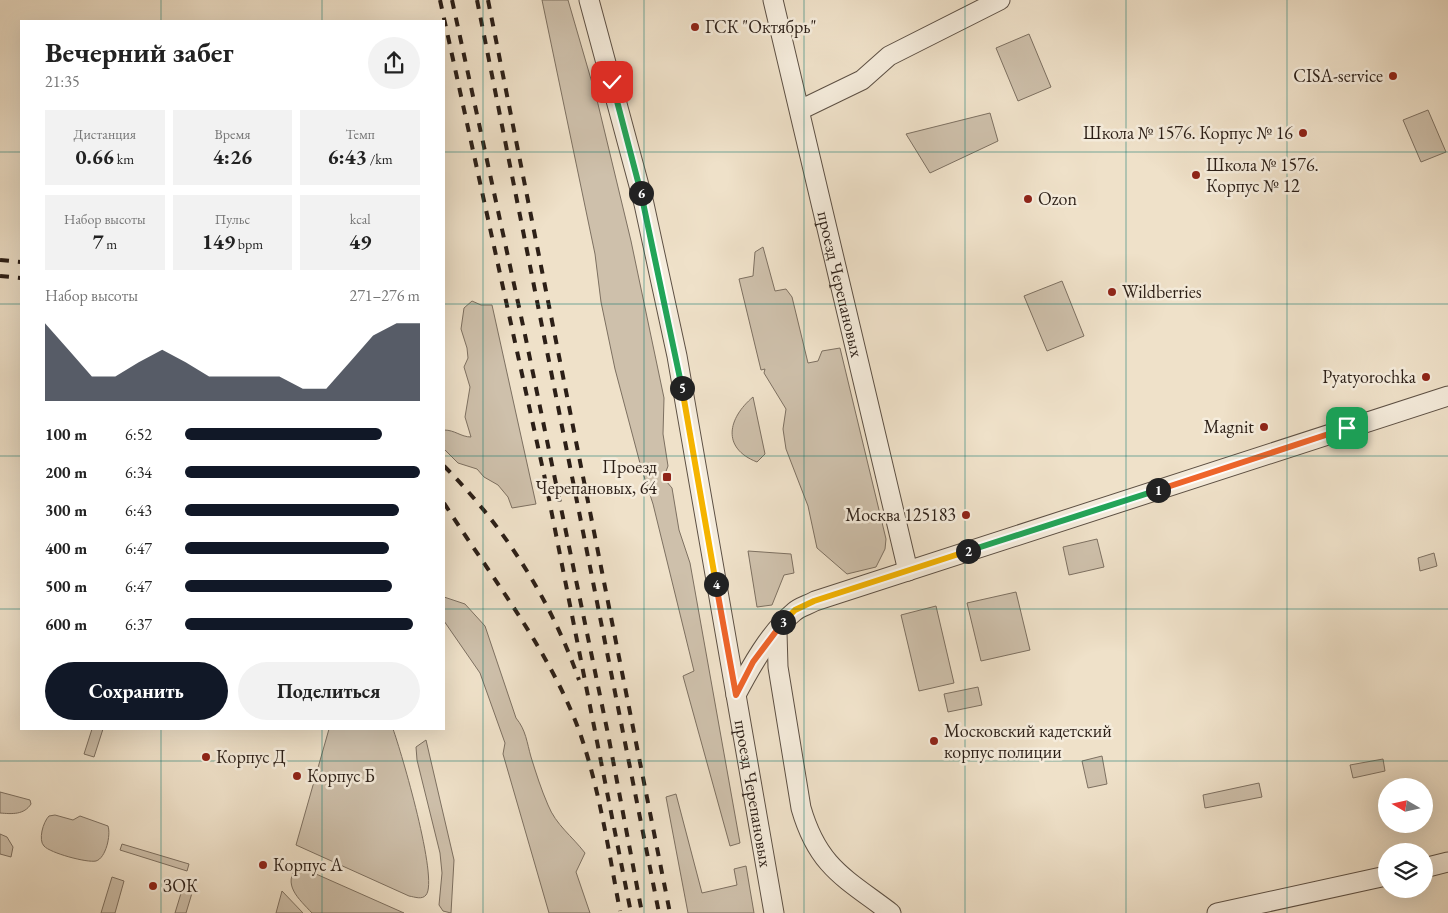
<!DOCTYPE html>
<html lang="ru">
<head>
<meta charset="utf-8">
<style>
	:root { --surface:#fff; --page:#f2f2f2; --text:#222; --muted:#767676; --accent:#111827 }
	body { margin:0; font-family:"EB Garamond",serif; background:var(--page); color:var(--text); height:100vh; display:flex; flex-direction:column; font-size:19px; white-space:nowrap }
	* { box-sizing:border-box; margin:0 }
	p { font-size:16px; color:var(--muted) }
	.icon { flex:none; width:28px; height:28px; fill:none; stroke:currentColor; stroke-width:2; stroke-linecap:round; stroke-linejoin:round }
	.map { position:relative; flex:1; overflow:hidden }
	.sheet { position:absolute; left:20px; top:20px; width:425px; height:710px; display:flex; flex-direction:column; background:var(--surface); border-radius:0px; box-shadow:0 5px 20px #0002 }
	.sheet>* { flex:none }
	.needle { width:32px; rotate:279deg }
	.buttons { position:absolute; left:1378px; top:778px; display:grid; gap:10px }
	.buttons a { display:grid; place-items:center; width:55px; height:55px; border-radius:50%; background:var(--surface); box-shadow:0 5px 20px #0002; font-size:25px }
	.pin { position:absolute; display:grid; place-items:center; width:42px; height:42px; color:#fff; margin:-21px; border-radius:10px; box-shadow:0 2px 8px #0006 }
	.km { position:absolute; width:25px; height:25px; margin:-12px; border-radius:50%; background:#222; color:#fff; font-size:14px; line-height:25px; text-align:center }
	.round { display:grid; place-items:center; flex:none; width:52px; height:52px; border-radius:26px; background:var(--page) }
	.headline { display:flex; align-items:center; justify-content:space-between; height:85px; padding:0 25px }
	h1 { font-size:28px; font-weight:700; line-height:38px }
	.stats { display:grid; grid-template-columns:repeat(3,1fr); gap:8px; height:85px; padding:5px 25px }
	.stats div { display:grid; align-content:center; border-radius:0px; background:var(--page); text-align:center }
	.stats b { font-size:21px; font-weight:700 }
	.stats small { font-size:14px; font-weight:400 }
	.stats p { font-size:14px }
	.chart { height:140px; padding:10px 25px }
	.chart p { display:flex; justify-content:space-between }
	.chart svg { width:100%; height:90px; margin-top:5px; fill:var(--accent); opacity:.7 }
	.action { display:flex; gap:10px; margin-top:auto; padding:10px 25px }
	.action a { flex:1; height:58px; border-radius:30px; background:var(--accent); color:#fff; font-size:20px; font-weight:700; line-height:58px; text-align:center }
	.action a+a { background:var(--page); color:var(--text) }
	ul { padding:0 25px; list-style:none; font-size:16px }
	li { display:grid; grid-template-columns:80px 60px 1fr; align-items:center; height:38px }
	li i { height:12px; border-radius:6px; background:var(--accent) }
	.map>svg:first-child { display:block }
</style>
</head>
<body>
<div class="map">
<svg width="1448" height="913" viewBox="0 0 1448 913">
	<rect width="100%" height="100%" fill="#efe1c9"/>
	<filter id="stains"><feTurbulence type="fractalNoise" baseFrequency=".004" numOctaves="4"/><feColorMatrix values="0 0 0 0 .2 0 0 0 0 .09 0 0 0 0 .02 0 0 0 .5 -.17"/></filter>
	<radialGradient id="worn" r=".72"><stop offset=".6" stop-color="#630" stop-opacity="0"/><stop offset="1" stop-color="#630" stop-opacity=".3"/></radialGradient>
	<g fill="#cec0ab" stroke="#7d7061">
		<polygon points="542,0 568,0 597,100 631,241 664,398 663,434 668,466 665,474 666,481 672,488 679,530 690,563 740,843 730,846 683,676 694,671 653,504 641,467 615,369 601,302 595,254"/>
		<polygon points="1029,34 1051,87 1018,101 996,48"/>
		<polygon points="1428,110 1446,152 1421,162 1403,120"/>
		<polygon points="990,113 998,141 930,173 906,134"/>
		<polygon points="763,247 775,291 786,289 792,297 808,363 818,361 822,351 840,348 886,539 885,549 876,567 847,574 817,548 808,506 786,449 783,429 786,409 764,373 765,369 761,370 739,279 753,276 755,252"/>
		<polygon points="1062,281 1084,336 1047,351 1024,296"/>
		<path d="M472 301 481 305H492L536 504 512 508 508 497 498 485 484 477 477 469 458 463 444 449V430C455 430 461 437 471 437L465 417 470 387 464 367 468 358 467 348 461 329 464 308Z"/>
		<path d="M753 397 765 454 757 462C721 448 728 418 753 397Z"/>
		<polygon points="1097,539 1104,567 1069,575 1063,547"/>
		<polygon points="748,551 791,554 794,573 784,575 772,605 757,607"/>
		<polygon points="1434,553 1437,566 1420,571 1418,558"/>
		<polygon points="1016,592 1030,650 981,661 967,603"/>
		<path d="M444 597 465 604 485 626 516 718C526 730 527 743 531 757 536 773 541 789 548 805 556 825 572 836 585 853L576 872 590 913H549L503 754 505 743 480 673 444 621Z"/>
		<polygon points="936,606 954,683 919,691 901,615"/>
		<polygon points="978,687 982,705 948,712 944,694"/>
		<polygon points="92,729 103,729 94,757 84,754"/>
		<path d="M329 729H393C401 751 439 880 426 895 422 900 415 897 409 896L296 845Z"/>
		<polygon points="426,740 454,860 451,913 443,911 439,905 442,873 440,853 417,760 416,747"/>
		<polygon points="1102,756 1107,784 1088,788 1082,761"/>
		<polygon points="1383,759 1385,771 1353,778 1350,765"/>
		<polygon points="1259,783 1262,797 1205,808 1203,795"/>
		<path d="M0 792 30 800 31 804C24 815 12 814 0 813Z"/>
		<polygon points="676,794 702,893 737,885 734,869 746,866 754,913 688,913 666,797"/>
		<path d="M55 815 73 820 80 816 108 826C111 835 106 858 96 861 87 863 50 853 44 846 38 840 43 822 49 816Z"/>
		<polygon points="0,834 7,837 13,847 11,857 0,854"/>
		<polygon points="122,844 189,864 187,871 120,850"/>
		<path d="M298 866 404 913H312C299 899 281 884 298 866Z"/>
		<polygon points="112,877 124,881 115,913 101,913"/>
		<polygon points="182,890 192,893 186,913 175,913"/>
		<polygon points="282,891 303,913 276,913"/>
	</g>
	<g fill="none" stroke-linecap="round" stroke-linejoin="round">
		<g stroke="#5d5044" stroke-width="21">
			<g id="minor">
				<path id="s1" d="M589 0 644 204 677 356 774 913"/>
				<path id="s2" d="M773 0 908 571"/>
				<polyline points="800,110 862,80 889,56 1000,0"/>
				<path d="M777 632 778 667 801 808C818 867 845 878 891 913"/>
				<path d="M736 695C750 668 770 632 794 612 799 607 808 605 815 601L1448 396"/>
				<polyline points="1424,868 1448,862"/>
				<polyline points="1217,913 1386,876"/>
			</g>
		</g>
		<use href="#minor" stroke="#f5ecdc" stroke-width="19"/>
		<g stroke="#2c1f17" stroke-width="4" stroke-dasharray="9 9" stroke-linecap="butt">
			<polyline points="440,0 545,479 631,913"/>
			<polyline points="452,0 524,330 608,734 642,913"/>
			<polyline points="477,0 659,913"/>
			<polyline points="488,0 670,913"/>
			<polyline points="0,260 21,262"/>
			<polyline points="0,276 21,278"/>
			<path d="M444 466C504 526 551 600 579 680"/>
			<path d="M444 503C491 577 552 653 581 736 600 792 609 853 620 911"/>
		</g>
	</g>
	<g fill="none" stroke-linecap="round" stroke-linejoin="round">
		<g stroke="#fff" stroke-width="10">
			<polyline id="split-1" points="1158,490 1347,428"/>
		</g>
		<g stroke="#fff" stroke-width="10">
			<polyline id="split-2" points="968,551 1158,490"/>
		</g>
		<g stroke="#fff" stroke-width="10">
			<polyline id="split-3" points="783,622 795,610 814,601 968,551"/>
		</g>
		<g stroke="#fff" stroke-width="10">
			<polyline id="split-4" points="716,584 736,695 753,662 783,622"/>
		</g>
		<g stroke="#fff" stroke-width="10">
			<polyline id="split-5" points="682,388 716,584"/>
		</g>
		<g stroke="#fff" stroke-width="10">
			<polyline id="split-6" points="641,193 682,388"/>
		</g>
		<g stroke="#fff" stroke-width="10">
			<polyline id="split-7" points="612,82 641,193"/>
		</g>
		<use href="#split-1" stroke="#f0652b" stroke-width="6"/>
		<use href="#split-2" stroke="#22a559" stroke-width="6"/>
		<use href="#split-3" stroke="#f5b400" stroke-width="6"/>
		<use href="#split-4" stroke="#f0652b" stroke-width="6"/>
		<use href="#split-5" stroke="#f5b400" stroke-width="6"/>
		<use href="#split-6" stroke="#22a559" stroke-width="6"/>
		<use href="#split-7" stroke="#22a559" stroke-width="6"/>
	</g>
	<path fill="none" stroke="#0f766e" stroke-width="1" stroke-opacity="0.55" d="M161 0V21M322 0V21M483 0V913M644 0V913M804 0V913M965 0V913M1126 0V913M1287 0V913M0 152H21M444 152H1448M0 304H21M444 304H1448M0 456H21M444 456H1448M0 609H21M444 609H1448M161 729V913M322 729V913M0 761H1448"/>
	<g fill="#8f2418" stroke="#f5ecdc" stroke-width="2">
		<circle cx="695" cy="27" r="5"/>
		<circle cx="1393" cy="76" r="5"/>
		<circle cx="1303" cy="133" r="5"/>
		<circle cx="1196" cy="175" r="5"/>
		<circle cx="1028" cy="199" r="5"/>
		<circle cx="1112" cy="292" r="5"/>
		<circle cx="1426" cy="377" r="5"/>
		<circle cx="1264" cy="427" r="5"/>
		<rect x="662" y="472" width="10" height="10" rx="2.5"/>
		<circle cx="966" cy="515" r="5"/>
		<circle cx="934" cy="741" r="5"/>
		<circle cx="206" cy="757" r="5"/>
		<circle cx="297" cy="776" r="5"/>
		<circle cx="263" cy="865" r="5"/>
		<circle cx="153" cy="886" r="5"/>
	</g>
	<g text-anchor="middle" stroke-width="5" stroke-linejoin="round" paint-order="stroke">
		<g font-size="18" fill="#2c1f17" stroke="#f5ecdc" text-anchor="start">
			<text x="705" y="33">ГСК "Октябрь"</text>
			<text x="1383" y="82" text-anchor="end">CISA-service</text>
			<text x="1293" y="139" text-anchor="end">Школа № 1576. Корпус № 16</text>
			<text x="1206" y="171">Школа № 1576.<tspan x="1206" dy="21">Корпус № 12</tspan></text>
			<text x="1038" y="205">Ozon</text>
			<text x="1122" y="298">Wildberries</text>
			<text x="1416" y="383" text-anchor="end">Pyatyorochka</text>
			<text x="1254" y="433" text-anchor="end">Magnit</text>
			<text x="657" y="473" text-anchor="end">Проезд<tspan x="657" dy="21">Черепановых, 64</tspan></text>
			<text x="956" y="521" text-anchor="end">Москва 125183</text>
			<text x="944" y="737">Московский кадетский<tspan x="944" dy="21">корпус полиции</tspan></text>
			<text x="216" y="763">Корпус Д</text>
			<text x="307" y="782">Корпус Б</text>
			<text x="273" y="871">Корпус А</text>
			<text x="163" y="892">ЗОК</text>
		</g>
		<g font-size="18" fill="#2c1f17" stroke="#f5ecdc">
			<text dy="6" stroke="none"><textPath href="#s2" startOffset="292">проезд Черепановых</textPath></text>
			<text dy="6" stroke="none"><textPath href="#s1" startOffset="811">проезд Черепановых</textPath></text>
		</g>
	</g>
	<rect width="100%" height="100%" filter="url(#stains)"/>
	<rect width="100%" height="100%" fill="url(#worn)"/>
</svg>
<div class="buttons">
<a><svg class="needle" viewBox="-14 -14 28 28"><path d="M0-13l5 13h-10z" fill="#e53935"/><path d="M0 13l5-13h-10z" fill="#767676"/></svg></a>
<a><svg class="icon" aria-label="layers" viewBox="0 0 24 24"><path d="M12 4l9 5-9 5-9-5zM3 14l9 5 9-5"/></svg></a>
</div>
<div class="pin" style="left:1347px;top:428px;background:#1e9e55"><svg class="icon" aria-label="arrive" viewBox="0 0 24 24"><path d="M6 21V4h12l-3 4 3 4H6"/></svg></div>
<div class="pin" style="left:612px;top:82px;background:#d93025"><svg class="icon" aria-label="check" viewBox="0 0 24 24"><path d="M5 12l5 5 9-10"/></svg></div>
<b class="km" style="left:1158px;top:490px">1</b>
<b class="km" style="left:968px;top:551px">2</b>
<b class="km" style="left:783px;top:622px">3</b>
<b class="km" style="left:716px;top:584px">4</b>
<b class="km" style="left:682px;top:388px">5</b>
<b class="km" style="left:641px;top:193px">6</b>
<section class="sheet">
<div class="headline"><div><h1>Вечерний забег</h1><p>21:35</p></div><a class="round"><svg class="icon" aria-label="share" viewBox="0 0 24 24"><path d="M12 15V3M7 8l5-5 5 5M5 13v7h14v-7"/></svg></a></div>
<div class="stats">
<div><p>Дистанция</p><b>0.66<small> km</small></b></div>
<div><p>Время</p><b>4:26</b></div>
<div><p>Темп</p><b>6:43<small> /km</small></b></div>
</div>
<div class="stats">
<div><p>Набор высоты</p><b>7<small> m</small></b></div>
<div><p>Пульс</p><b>149<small> bpm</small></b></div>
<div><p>kcal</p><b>49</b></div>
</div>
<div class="chart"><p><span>Набор высоты</span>271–276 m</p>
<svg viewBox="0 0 160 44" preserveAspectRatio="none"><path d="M0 44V6L10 19L20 32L30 32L40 25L50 19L60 25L70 32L80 32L90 32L100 32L110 38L120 38L130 25L140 12L150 6L160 6V44z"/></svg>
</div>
<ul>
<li><b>100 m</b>6:52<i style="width:84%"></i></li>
<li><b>200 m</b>6:34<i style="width:100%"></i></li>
<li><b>300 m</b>6:43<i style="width:91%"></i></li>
<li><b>400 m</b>6:47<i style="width:87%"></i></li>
<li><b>500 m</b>6:47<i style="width:88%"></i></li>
<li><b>600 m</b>6:37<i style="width:97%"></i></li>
</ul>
<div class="action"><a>Сохранить</a><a>Поделиться</a></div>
</section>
</div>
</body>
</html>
